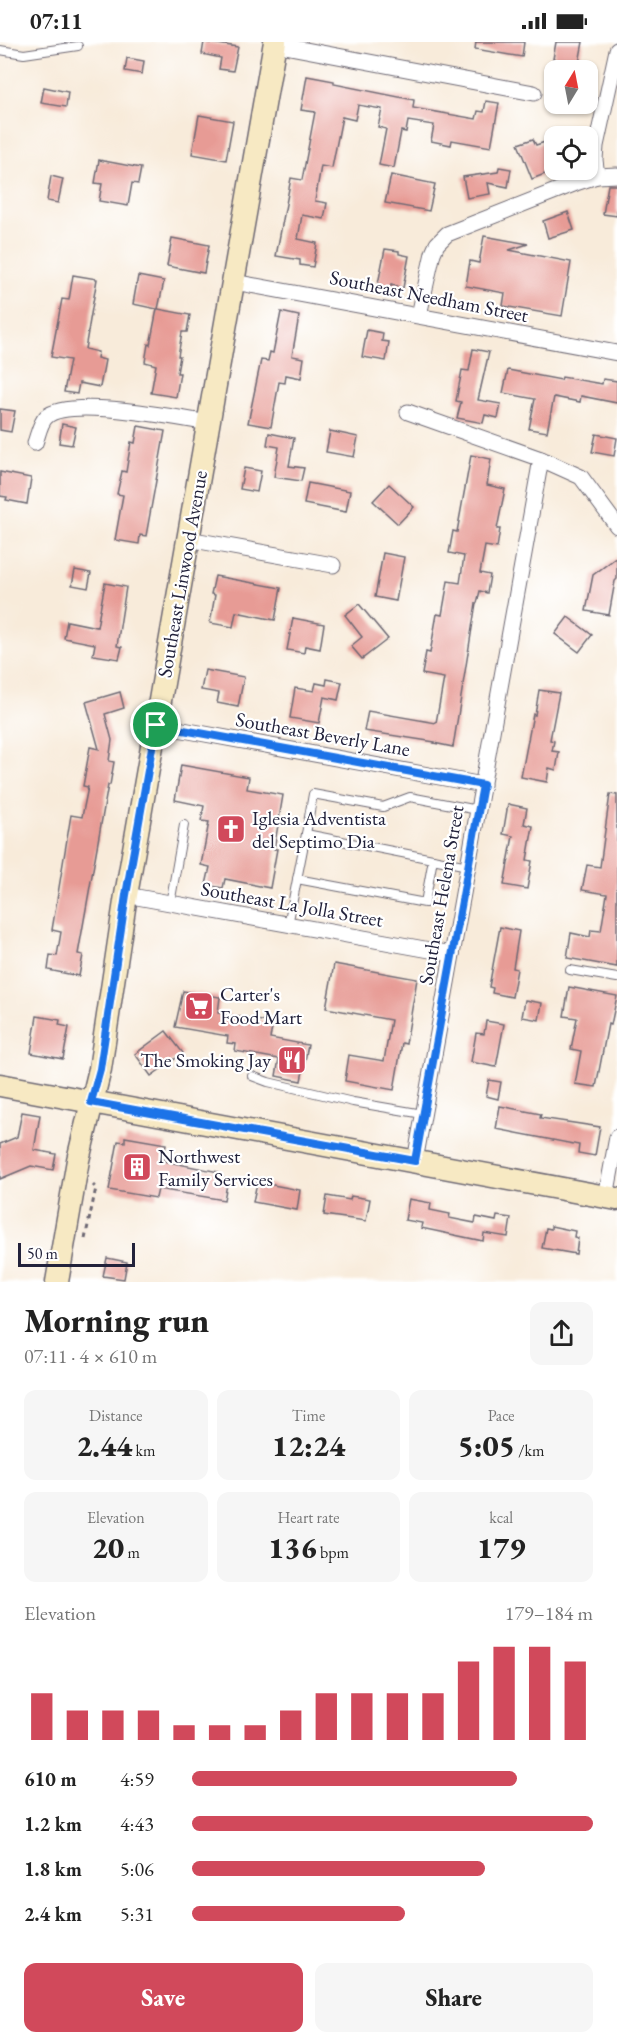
<!DOCTYPE html>
<html lang="en">
<head>
<meta charset="utf-8">
<style>
	:root { --surface:#fff; --page:#f6f6f6; --text:#222; --muted:#767676; --accent:#d1495b }
	body { margin:0; font-family:"EB Garamond",serif; background:var(--page); color:var(--text); height:100vh; display:flex; flex-direction:column; font-size:22px; white-space:nowrap }
	* { box-sizing:border-box; margin:0 }
	p { font-size:20px; color:var(--muted) }
	.icon { flex:none; width:33px; height:33px; fill:none; stroke:currentColor; stroke-width:2; stroke-linecap:round; stroke-linejoin:round }
	.map { position:relative; height:1240px; overflow:hidden }
	.side { display:flex; flex-direction:column; background:var(--surface); flex:1 }
	.side>* { flex:none }
	.needle { width:39px; rotate:10deg }
	.buttons { position:absolute; left:544px; top:18px; display:grid; gap:12px }
	.buttons a { display:grid; place-items:center; width:54px; height:54px; border-radius:12px; background:var(--surface); box-shadow:0 2px 4px #0004; font-size:30px }
	.scale { position:absolute; left:18px; bottom:15px; width:117px; box-sizing:border-box; padding-left:6px; border:3px solid #22223b; border-top:0; font-size:16px; line-height:21px; white-space:nowrap; color:#22223b; -webkit-text-stroke:4px #fff; paint-order:stroke }
	.pin { position:absolute; display:grid; place-items:center; width:51px; height:51px; color:#fff; margin:-26px; border:3px solid #fff; border-radius:50%; box-shadow:0 2px 6px #0007 }
	.round { display:grid; place-items:center; flex:none; width:63px; height:63px; border-radius:12px; background:var(--page) }
	.head { display:flex; align-items:center; justify-content:space-between; height:102px; padding:0 24px }
	h1 { font-size:33px; font-weight:800; line-height:45px }
	.metrics { display:grid; grid-template-columns:repeat(3,1fr); gap:9px; height:102px; padding:6px 24px }
	.metrics div { display:grid; align-content:center; border-radius:12px; background:var(--page); text-align:center }
	.metrics b { font-size:30px; font-weight:800 }
	.metrics small { font-size:16px; font-weight:400 }
	.metrics p { font-size:16px }
	.chart { height:168px; padding:12px 24px }
	.chart p { display:flex; justify-content:space-between }
	.chart svg { width:100%; height:108px; margin-top:6px; stroke:var(--accent); stroke-width:6 }
	.cta { display:flex; gap:12px; margin-top:auto; padding:12px 24px }
	.cta a { flex:1; height:69px; border-radius:12px; background:var(--accent); color:#fff; font-size:24px; font-weight:800; line-height:69px; text-align:center }
	.cta a+a { background:var(--page); color:var(--text) }
	ul { padding:0 24px; list-style:none; font-size:20px }
	li { display:grid; grid-template-columns:96px 72px 1fr; align-items:center; height:45px }
	li i { height:15px; border-radius:8px; background:var(--accent) }
	.status { display:flex; justify-content:space-between; align-items:center; height:42px; padding:0 30px; background:var(--surface); direction:ltr }
	.status svg { height:16px; fill:currentColor }
	.map>svg:first-child { display:block }
</style>
</head>
<body>
<div class="status"><b>07:11</b><svg viewBox="0 0 49 12"><path d="M0 12V9h3v3zM5 12V6h3v6zM10 12V3h3v9zM15 12V0h3v12zM26 1h20v11H26zM47 4h2v5h-2z"/></svg></div>
<div class="map">
<svg width="617" height="1240" viewBox="0 0 617 1240">
	<rect width="100%" height="100%" fill="#fff"/>
	<filter id="ink" filterUnits="userSpaceOnUse"><feTurbulence type="fractalNoise" baseFrequency=".0167" numOctaves="2"/><feDisplacementMap in="SourceGraphic" scale="12" xChannelSelector="R" yChannelSelector="G"/><feConvolveMatrix kernelMatrix="1 2 1 2 8 2 1 2 1" color-interpolation-filters="sRGB"/></filter>
	<filter id="wash" filterUnits="userSpaceOnUse"><feTurbulence type="fractalNoise" baseFrequency=".008" numOctaves="4" result="noise"/><feDisplacementMap in="SourceGraphic" scale="24" xChannelSelector="R" yChannelSelector="G"/><feGaussianBlur stdDeviation="1.35" result="paint"/><feColorMatrix in="noise" values="0 0 0 0 0 0 0 0 0 0 0 0 0 0 0 0 0 1.4 0 .05"/><feComposite in="paint" operator="in"/></filter>
	<g filter="url(#wash)">
		<rect width="100%" height="100%" fill="#f8ebda"/>
		<g id="blocks">
			<g fill="#e79b95">
				<polygon points="204,0 238,5 233,29 219,27 221,16 202,12"/>
				<polygon points="476,0 524,0 522,15 475,7"/>
				<polygon points="556,0 583,0 579,21 553,17"/>
				<polygon points="127,16 144,19 142,32 125,29"/>
				<polygon points="307,34 334,39 334,42 414,58 413,66 476,77 478,69 484,70 486,59 499,61 491,105 452,98 451,103 431,99 434,83 408,79 406,90 401,89 394,126 379,123 386,87 378,85 382,67 358,63 355,78 342,75 332,126 321,124 315,159 327,161 324,177 302,173 298,197 317,201 313,225 300,223 300,218 276,214 291,136 302,138 315,70 301,68"/>
				<polygon points="44,45 68,50 66,65 41,61"/>
				<polygon points="199,73 233,79 226,118 192,112"/>
				<polygon points="533,97 536,103 545,100 555,128 532,137 518,102"/>
				<polygon points="99,118 141,126 138,142 132,141 128,164 99,159 102,142 95,141"/>
				<polygon points="499,125 511,127 508,145 488,141 490,152 467,156 463,135 498,130"/>
				<polygon points="391,133 435,142 429,169 385,161"/>
				<polygon points="51,134 63,137 58,161 47,159"/>
				<polygon points="608,143 617,143 617,174 603,172"/>
				<polygon points="568,170 574,188 548,196 543,179"/>
				<polygon points="484,194 528,202 509,208 571,220 562,274 503,264 505,251 466,244 470,219 479,221"/>
				<polygon points="172,196 209,203 204,231 167,224"/>
				<polygon points="385,207 399,209 399,212 409,214 403,246 391,243 390,249 377,247"/>
				<polygon points="73,233 97,237 85,307 98,310 97,316 105,318 100,345 79,341 77,352 64,350 70,318 51,315 62,257 69,258"/>
				<polygon points="138,234 164,239 158,267 190,273 187,290 182,290 178,314 180,314 177,331 180,331 176,355 151,351 156,323 145,320 148,302 150,303 157,267 133,262"/>
				<polygon points="281,270 299,274 292,314 304,316 301,336 286,333 285,341 279,340 271,385 248,381 261,318 268,319 270,310 273,311"/>
				<polygon points="367,288 383,291 382,299 389,300 386,319 362,315"/>
				<polygon points="473,307 489,310 478,358 501,362 498,376 485,373 483,381 457,376 461,360 456,359 462,328 469,329"/>
				<polygon points="508,328 561,338 562,335 602,342 603,337 617,339 617,361 581,354 580,360 554,355 547,390 529,387 535,357 503,351"/>
				<polygon points="0,367 15,369 11,390 0,388"/>
				<polygon points="62,382 76,385 72,403 59,401"/>
				<polygon points="138,384 165,389 146,494 140,493 139,502 115,498 123,453 117,452 122,429 126,430 131,400 135,401"/>
				<polygon points="330,389 358,395 354,415 326,410"/>
				<polygon points="269,391 294,396 289,424 304,426 301,439 274,435 279,405 267,403"/>
				<polygon points="596,392 617,396 614,414 592,410"/>
				<polygon points="471,413 491,417 487,443 505,447 497,487 500,487 497,506 485,504 480,531 490,533 487,551 480,549 477,561 476,561 453,705 434,701 435,700 364,689 368,669 436,681 444,636 422,632 426,610 430,611 437,572 442,573 448,539 460,541 464,514 449,511 453,489 457,490"/>
				<polygon points="244,426 261,429 257,450 240,447"/>
				<polygon points="0,430 31,436 27,462 6,458 7,455 0,454"/>
				<polygon points="308,441 350,449 346,470 304,462"/>
				<polygon points="389,442 414,465 398,482 373,459"/>
				<polygon points="383,511 404,515 396,559 375,555"/>
				<polygon points="617,515 617,537 615,539 609,573 586,569 593,533"/>
				<polygon points="75,528 91,531 88,546 72,543"/>
				<polygon points="215,534 281,546 275,578 236,570 233,585 210,581 215,553 211,552"/>
				<polygon points="105,541 126,545 117,604 122,605 119,617 93,613 95,602 64,596 67,579 97,585"/>
				<polygon points="359,562 388,597 362,617 351,604 362,595 345,573"/>
				<polygon points="568,575 592,593 579,610 555,592"/>
				<polygon points="293,576 324,582 320,607 305,604 304,611 287,608"/>
				<polygon points="205,628 244,635 238,665 217,661 219,651 201,648"/>
				<polygon points="327,637 342,640 338,658 324,655 319,681 290,676 295,646 314,649 316,641 326,643"/>
				<polygon points="539,648 559,651 550,698 554,699 552,709 559,710 556,728 549,726 547,740 521,735 533,672 535,673"/>
				<polygon points="120,650 124,666 105,672 112,698 109,719 114,720 110,743 108,743 78,912 83,913 79,934 48,928 50,913 57,914 61,890 52,888 71,773 82,775 88,745 83,744 90,705 99,707 86,660"/>
				<polygon points="181,723 249,735 247,747 283,753 274,807 277,807 270,846 225,837 223,846 206,843 210,825 201,823 209,780 201,779 204,764 175,758"/>
				<polygon points="610,752 617,753 617,925 567,916 571,891 590,895 591,888 601,889 607,852 582,848 587,823 600,825"/>
				<polygon points="508,762 527,766 524,782 533,784 527,818 532,819 527,847 504,843 513,794 503,792"/>
				<polygon points="500,885 519,889 513,926 517,927 512,955 492,951 493,946 489,945"/>
				<polygon points="334,922 417,937 406,1002 402,1001 394,1048 345,1039 349,1013 384,1019 391,978 326,966"/>
				<polygon points="569,945 617,954 611,983 608,982 596,1045 575,1042 581,1009 571,1007 577,976 564,974"/>
				<polygon points="183,949 220,955 218,971 273,981 270,996 308,1003 301,1039 276,1034 279,1017 235,1009 236,1002 227,1001 228,994 175,985"/>
				<polygon points="525,958 542,961 539,978 522,975"/>
				<polygon points="37,974 60,978 59,983 69,985 63,1017 31,1011"/>
				<polygon points="486,979 504,982 496,1025 471,1020 476,991 484,992"/>
				<polygon points="166,989 183,1011 151,1034 135,1012"/>
				<polygon points="489,1038 501,1040 498,1057 486,1054"/>
				<polygon points="500,1064 541,1072 540,1076 600,1085 595,1114 578,1111 579,1103 496,1087"/>
				<polygon points="22,1070 40,1073 34,1108 56,1112 53,1128 31,1124 0,1137 0,1102 17,1095"/>
				<polygon points="125,1095 166,1102 163,1119 219,1130 218,1136 228,1137 224,1158 158,1147 156,1156 109,1148 118,1099 125,1100"/>
				<polygon points="257,1140 300,1148 297,1168 253,1160"/>
				<polygon points="327,1154 350,1158 351,1154 370,1157 366,1179 324,1173"/>
				<polygon points="409,1157 431,1161 430,1168 450,1172 449,1176 475,1181 476,1175 496,1179 497,1174 511,1176 508,1195 484,1191 483,1199 421,1186 422,1181 405,1178"/>
				<polygon points="551,1184 575,1189 574,1195 578,1196 576,1212 542,1206 546,1186 551,1187"/>
				<polygon points="107,1216 127,1220 124,1237 103,1234"/>
			</g>
		</g>
	</g>
	<g filter="url(#ink)">
		<use href="#blocks" fill-opacity="0" stroke="#6d6873" stroke-width="1.5"/>
		<g fill="none" stroke-linecap="round" stroke-linejoin="round">
			<g stroke="#6d6873" stroke-width="10">
				<g id="service">
					<polyline points="0,8 24,12 78,4"/>
					<polyline points="306,792 313,752 383,765 410,755 478,768"/>
					<polyline points="297,837 425,861 433,817"/>
					<polyline points="170,862 184,783"/>
					<polyline points="288,883 306,792 468,824"/>
					<polyline points="570,928 617,936"/>
					<polyline points="252,1034 268,1040 353,1060 423,1072"/>
				</g>
			</g>
			<g stroke="#6d6873" stroke-width="17">
				<g id="minor">
					<polyline points="274,2 534,51"/>
					<polyline points="597,134 595,118 596,104 617,8"/>
					<polyline points="234,240 617,311"/>
					<polyline points="419,273 433,211 437,202 447,192 576,141 597,134 617,133"/>
					<polyline points="408,370 541,417 581,435 617,484"/>
					<path d="M35 401C38 393 40 381 46 375 68 354 178 376 209 381"/>
					<polyline points="188,497 333,523"/>
					<polyline points="156,683 483,743"/>
					<polyline points="126,853 452,912"/>
					<polyline points="415,1119 541,417"/>
					<polyline points="606,1155 617,1095"/>
				</g>
			</g>
			<g stroke="#6d6873" stroke-width="25">
				<g id="secondary">
					<polyline points="0,1043 617,1157"/>
					<polyline points="57,1240 78,1118 100,1027 126,853 275,0"/>
				</g>
			</g>
			<polyline stroke="#6d6873" stroke-width="3" stroke-dasharray="4.5 4.5" stroke-linecap="butt" points="85,1197 96,1146 93,1143"/>
			<use href="#service" stroke="#fff" stroke-width="8"/>
			<use href="#minor" stroke="#fff" stroke-width="15"/>
			<use href="#secondary" stroke="#f7e9c3" stroke-width="22"/>
		</g>
	</g>
	<g fill="none" stroke-linecap="round" stroke-linejoin="round" filter="url(#ink)">
		<g stroke="#fff" stroke-width="12">
			<polygon id="route" points="156,683 483,743 415,1119 91,1060 100,1027 126,853"/>
		</g>
		<use href="#route" stroke="#1a73e8" stroke-width="8"/>
	</g>
	<defs>
		<g id="church-square" transform="scale(1.5)"><rect x="-9" y="-9" width="18" height="18" rx="4" fill="#d1495b" stroke="#fff"/><path d="M-1.2-6h2.4v3.5h3.3v2.4h-3.3V6h-2.4V-.1h-3.3v-2.4h3.3Z" fill="#fff"/></g>
		<g id="supermarket-square" transform="scale(1.5)"><rect x="-9" y="-9" width="18" height="18" rx="4" fill="#d1495b" stroke="#fff"/><path d="M-6-5.5h2.5l.6 2H6L4.5 2H-2.5L-4.4-4H-6ZM-1.5 3.2a1.3 1.3 0 1 0 .1 0ZM3 3.2a1.3 1.3 0 1 0 .1 0Z" fill="#fff"/></g>
		<g id="restaurant-square" transform="scale(1.5)"><rect x="-9" y="-9" width="18" height="18" rx="4" fill="#d1495b" stroke="#fff"/><path d="M-5-6h1v4h1v-4h1v4h1v-4h1v5L-1.5 .5V6h-2V.5L-5-1ZM5-6V6H3V1.5H1.5Q1.5-4 5-6Z" fill="#fff"/></g>
		<g id="building-square" transform="scale(1.5)"><rect x="-9" y="-9" width="18" height="18" rx="4" fill="#d1495b" stroke="#fff"/><path d="M-4-6H4V6H1V3H-1V6H-4ZM-2.5-4.3h1.7v1.8h-1.7ZM.8-4.3h1.7v1.8H.8ZM-2.5-1h1.7V.8h-1.7ZM.8-1h1.7V.8H.8Z" fill="#fff"/></g>
	</defs>
	<g fill-rule="evenodd">
		<use href="#church-square" x="231" y="787"/>
		<use href="#supermarket-square" x="199" y="964"/>
		<use href="#restaurant-square" x="292" y="1018"/>
		<use href="#building-square" x="137" y="1125"/>
	</g>
	<g text-anchor="middle" stroke-width="4.5" stroke-linejoin="round" paint-order="stroke">
		<g font-size="20" fill="#22223b" stroke="#fff">
			<text transform="translate(429 254) rotate(11)" y="7">Southeast Needham Street</text>
			<text transform="translate(182 532) rotate(-80)" y="7">Southeast Linwood Avenue</text>
			<text transform="translate(323 692) rotate(10)" y="7">Southeast Beverly Lane</text>
			<text transform="translate(441 853) rotate(-80)" y="7">Southeast Helena Street</text>
			<text transform="translate(292 862) rotate(10)" y="7">Southeast La Jolla Street</text>
		</g>
		<g font-size="20" fill="#22223b" stroke="#fff" text-anchor="start">
			<text x="252" y="783">Iglesia Adventista<tspan x="252" dy="23">del Septimo Dia</tspan></text>
			<text x="220" y="959">Carter's<tspan x="220" dy="23">Food Mart</tspan></text>
			<text x="271" y="1025" text-anchor="end">The Smoking Jay</text>
			<text x="158" y="1121">Northwest<tspan x="158" dy="23">Family Services</tspan></text>
		</g>
	</g>
</svg>
<div class="buttons">
<a><svg class="needle" viewBox="-14 -14 28 28"><path d="M0-13l5 13h-10z" fill="#e53935"/><path d="M0 13l5-13h-10z" fill="#767676"/></svg></a>
<a><svg class="icon" aria-label="locate" viewBox="0 0 24 24"><circle cx="12" cy="12" r="6"/><path d="M12 2v4M12 18v4M2 12h4M18 12h4"/></svg></a>
</div>
<div class="scale">50 m</div>
<div class="pin" style="left:156px;top:683px;background:#1e9e55"><svg class="icon" aria-label="arrive" viewBox="0 0 24 24"><path d="M6 21V4h12l-3 4 3 4H6"/></svg></div>
</div>
<section class="side">
<div class="head"><div><h1>Morning run</h1><p>07:11 · 4 × 610 m</p></div><a class="round"><svg class="icon" aria-label="share" viewBox="0 0 24 24"><path d="M12 15V3M7 8l5-5 5 5M5 13v7h14v-7"/></svg></a></div>
<div class="metrics">
<div><p>Distance</p><b>2.44<small> km</small></b></div>
<div><p>Time</p><b>12:24</b></div>
<div><p>Pace</p><b>5:05<small> /km</small></b></div>
</div>
<div class="metrics">
<div><p>Elevation</p><b>20<small> m</small></b></div>
<div><p>Heart rate</p><b>136<small> bpm</small></b></div>
<div><p>kcal</p><b>179</b></div>
</div>
<div class="chart"><p><span>Elevation</span>179–184 m</p>
<svg viewBox="0 0 160 44" preserveAspectRatio="none"><path d="M5 44V25M15 44V32M25 44V32M35 44V32M45 44V38M55 44V38M65 44V38M75 44V32M85 44V25M95 44V25M105 44V25M115 44V25M125 44V12M135 44V6M145 44V6M155 44V12"/></svg>
</div>
<ul>
<li><b>610 m</b>4:59<i style="width:81%"></i></li>
<li><b>1.2 km</b>4:43<i style="width:100%"></i></li>
<li><b>1.8 km</b>5:06<i style="width:73%"></i></li>
<li><b>2.4 km</b>5:31<i style="width:53%"></i></li>
</ul>
<div class="cta"><a>Save</a><a>Share</a></div>
</section>
</body>
</html>
